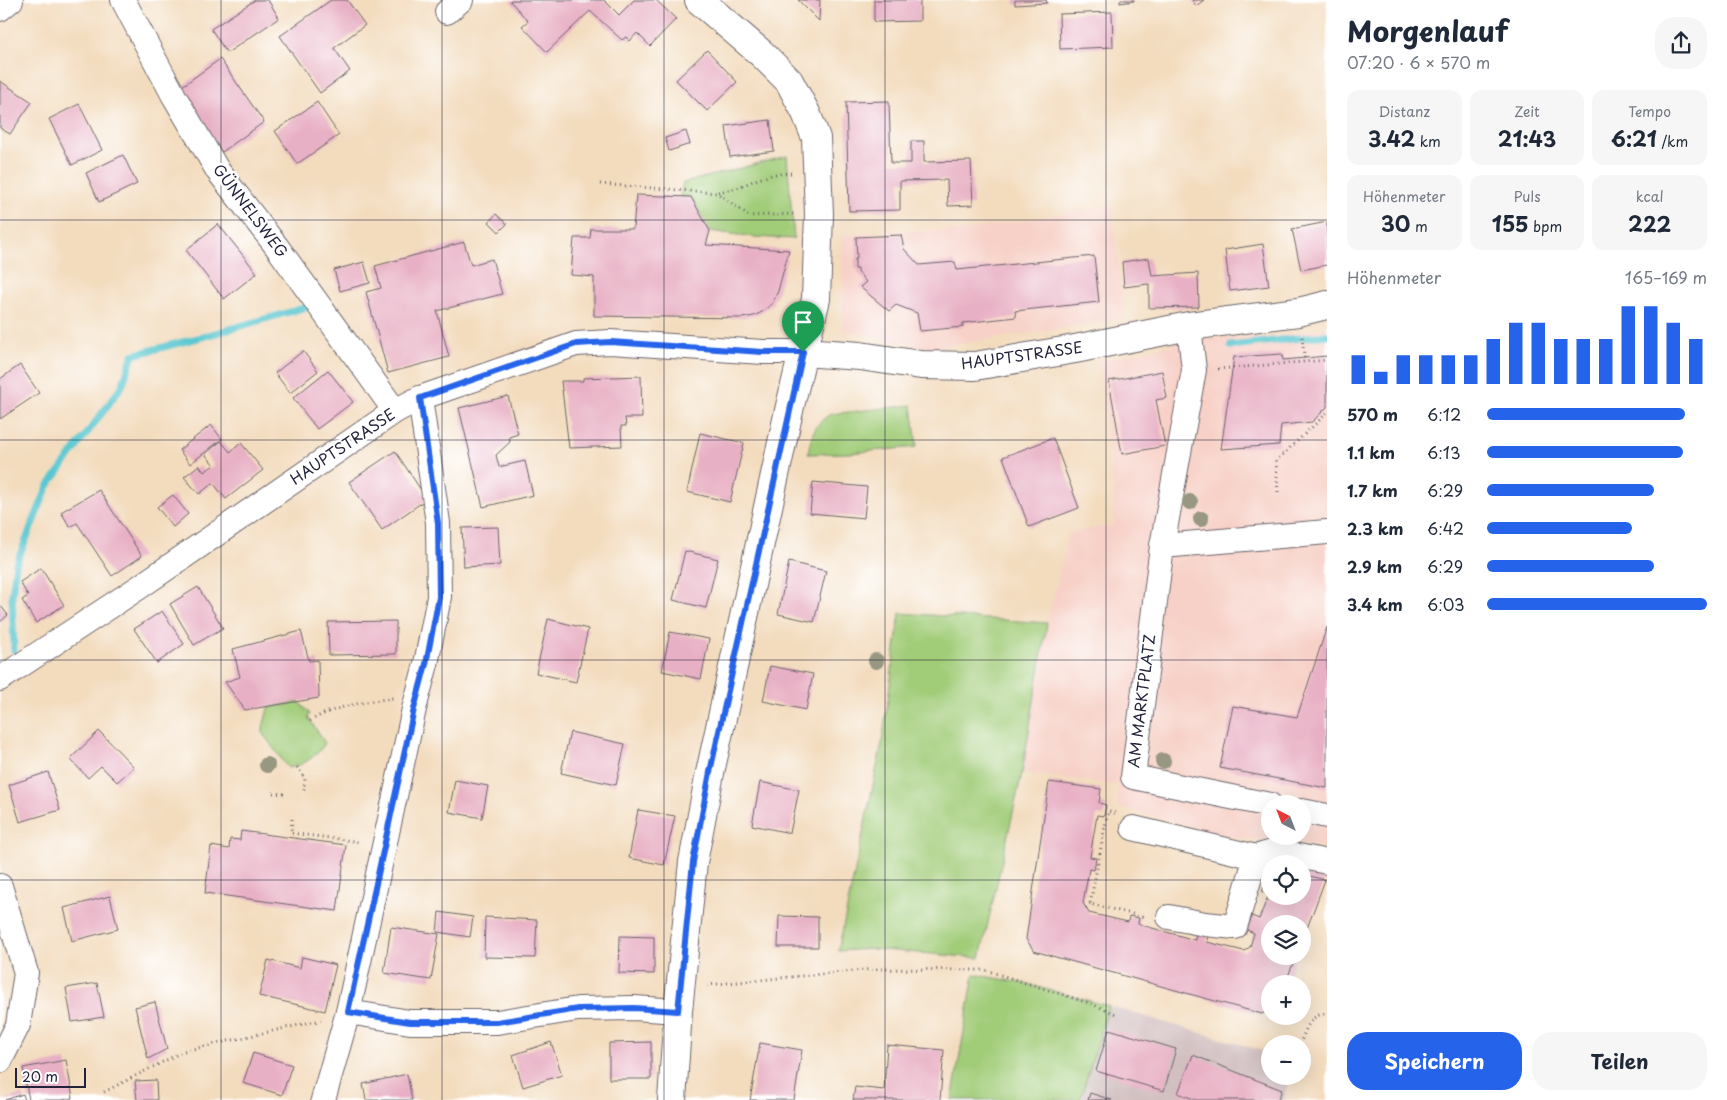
<!DOCTYPE html>
<html lang="de">
<head>
<meta charset="utf-8">
<style>
	:root { --surface:#fff; --page:#f6f6f7; --text:#1f2937; --muted:#747a83; --accent:#2563eb }
	body { margin:0; font-family:"Playpen Sans",sans-serif; background:var(--page); color:var(--text); height:100vh; display:flex; flex-direction:column; font-size:19px; white-space:nowrap }
	* { box-sizing:border-box; margin:0 }
	p { font-size:16px; color:var(--muted) }
	.icon { flex:none; width:28px; height:28px; fill:none; stroke:currentColor; stroke-width:2; stroke-linecap:round; stroke-linejoin:round }
	.map { position:relative; flex:1; overflow:hidden }
	.side { display:flex; flex-direction:column; background:var(--surface); width:400px }
	.side>* { flex:none }
	.needle { width:32px; rotate:318deg }
	.fabs { position:absolute; left:1261px; top:795px; display:grid; gap:10px }
	.fabs a { display:grid; place-items:center; width:50px; height:50px; border-radius:50%; background:var(--surface); box-shadow:0 5px 20px #0002; font-size:25px }
	.scale { position:absolute; left:15px; bottom:12px; width:71px; box-sizing:border-box; padding-left:5px; border:2px solid #22223b; border-top:0; font-size:14px; line-height:18px; white-space:nowrap; color:#22223b; -webkit-text-stroke:4px #fff; paint-order:stroke }
	.pin { position:absolute; display:grid; place-items:center; width:42px; height:42px; color:#fff; margin:-51px -21px; border-radius:50% 50% 50% 0; rotate:-45deg; box-shadow:0 0 5px #0007 }
	.pin .icon { rotate:45deg }
	.round { display:grid; place-items:center; flex:none; width:52px; height:52px; border-radius:20px; background:var(--page) }
	.head { display:flex; align-items:center; justify-content:space-between; height:85px; padding:0 20px }
	h1 { font-size:28px; font-weight:700; line-height:38px }
	.stats { display:grid; grid-template-columns:repeat(3,1fr); gap:8px; height:85px; padding:5px 20px }
	.stats div { display:grid; align-content:center; border-radius:12px; background:var(--page); text-align:center }
	.stats b { font-size:21px; font-weight:700 }
	.stats small { font-size:14px; font-weight:400 }
	.stats p { font-size:14px }
	.chart { height:140px; padding:10px 20px }
	.chart p { display:flex; justify-content:space-between }
	.chart svg { width:100%; height:90px; margin-top:5px; stroke:var(--accent); stroke-width:6 }
	.button { display:flex; gap:10px; margin-top:auto; padding:10px 20px }
	.button a { flex:1; height:58px; border-radius:20px; background:var(--accent); color:#fff; font-size:20px; font-weight:700; line-height:58px; text-align:center }
	.button a+a { background:var(--page); color:var(--text) }
	ul { padding:0 20px; list-style:none; font-size:16px }
	li { display:grid; grid-template-columns:80px 60px 1fr; align-items:center; height:38px }
	li i { height:12px; border-radius:6px; background:var(--accent) }
	main { display:flex; flex:1; min-height:0 }
	.map>svg:first-child { display:block }
</style>
</head>
<body>
<main>
<div class="map">
<svg width="1327" height="1100" viewBox="0 0 1327 1100">
	<rect width="100%" height="100%" fill="#fff"/>
	<filter id="ink" filterUnits="userSpaceOnUse"><feTurbulence type="fractalNoise" baseFrequency=".02" numOctaves="2"/><feDisplacementMap in="SourceGraphic" scale="10" xChannelSelector="R" yChannelSelector="G"/><feConvolveMatrix kernelMatrix="1 2 1 2 8 2 1 2 1" color-interpolation-filters="sRGB"/></filter>
	<filter id="wash" filterUnits="userSpaceOnUse"><feTurbulence type="fractalNoise" baseFrequency=".0096" numOctaves="4" result="noise"/><feDisplacementMap in="SourceGraphic" scale="20" xChannelSelector="R" yChannelSelector="G"/><feGaussianBlur stdDeviation="1.12" result="paint"/><feColorMatrix in="noise" values="0 0 0 0 0 0 0 0 0 0 0 0 0 0 0 0 0 1.4 0 .05"/><feComposite in="paint" operator="in"/></filter>
	<g filter="url(#wash)">
		<rect width="100%" height="100%" fill="#f3dcbe"/>
		<g fill="#f7d1c7" fill-rule="evenodd">
			<polygon points="1112,205 1124,318 927,349 843,330 841,235 897,231 961,231"/>
			<path d="M1327 327V847L1232 837 1116 807 1118 785 1022 773 1047 623 1069 533 1114 525 1113 477 1098 361 1197 339 1279 336ZM1270 804H1302V836H1270Z"/>
		</g>
		<polygon fill="#d2bfc0" points="1109,1006 1270,1053 1270,1076 1289,1076 1284,1100 1080,1100"/>
		<g fill="#a1cc78" stroke="#62775a">
			<polygon points="787,156 794,239 753,237 710,231 691,197 680,196 683,183"/>
			<path d="M912 405 917 447 848 453 808 454C811 436 814 423 831 414Z"/>
			<polygon points="900,613 1047,623 1022,773 980,958 871,949 838,951 882,743"/>
			<path d="M299 702 310 714 308 717 325 743C318 756 302 766 288 768L263 734V728L268 708Z"/>
			<polygon points="974,974 1027,984 1109,1006 1080,1100 952,1100"/>
		</g>
		<g fill="none" stroke-linecap="round" stroke-linejoin="round">
			<g stroke="#5ac7d0" stroke-width="7">
				<polyline points="1231,346 1327,335"/>
				<polyline points="14,650 12,595 16,564 48,486 122,386 133,355 198,338 314,305"/>
			</g>
		</g>
		<g id="blocks">
			<g fill="#e8b0c4">
				<polygon points="255,0 268,0 279,18 227,53 211,29"/>
				<polygon points="331,0 347,0 365,25 334,48 350,71 320,93 280,36"/>
				<polygon points="511,0 604,0 619,15 634,0 656,0 676,19 650,46 637,33 630,41 626,37 622,40 590,11 547,52 522,26 528,21 510,1"/>
				<polygon points="798,0 820,0 819,21"/>
				<polygon points="874,0 920,0 920,21 874,22"/>
				<polygon points="1015,0 1046,0 1047,3 1015,5"/>
				<polygon points="1120,0 1134,0 1134,1 1120,3"/>
				<polygon points="1192,0 1204,0 1196,6"/>
				<polygon points="1112,12 1113,47 1060,49 1059,14"/>
				<polygon points="707,50 737,82 707,111 676,80"/>
				<polygon points="220,59 264,122 222,152 178,89"/>
				<polygon points="0,81 32,102 10,134 0,128"/>
				<polygon points="889,101 891,163 911,163 911,141 924,141 924,162 971,161 973,205 948,206 947,180 900,181 900,210 849,211 846,102"/>
				<polygon points="317,102 339,135 297,164 275,131"/>
				<polygon points="79,104 102,150 72,165 49,119"/>
				<polygon points="770,120 774,151 730,157 726,126"/>
				<polygon points="686,131 690,144 669,151 665,138"/>
				<polygon points="123,155 137,184 99,202 86,173"/>
				<polygon points="636,195 691,197 710,231 706,245 789,250 778,291 772,304 762,312 754,316 742,318 594,316 594,277 571,275 574,238 590,238 591,229 633,229"/>
				<polygon points="496,214 507,224 499,232 489,222"/>
				<polygon points="1327,222 1327,265 1301,270 1292,229"/>
				<polygon points="218,224 257,273 224,299 186,250"/>
				<polygon points="901,235 904,249 919,265 955,262 957,270 1094,256 1099,302 1015,311 1016,317 963,323 963,327 920,331 917,313 896,305 889,311 860,287 866,282 858,272 858,269 855,269 855,259 857,259 856,237"/>
				<polygon points="464,242 471,265 492,259 502,294 437,311 449,357 388,373 366,292 381,288 375,266"/>
				<polygon points="1263,244 1269,286 1230,291 1225,250"/>
				<polygon points="1149,258 1152,276 1198,273 1199,307 1149,308 1149,284 1124,287 1122,262"/>
				<polygon points="364,262 370,283 340,291 334,270"/>
				<polygon points="303,351 318,371 290,393 275,373"/>
				<polygon points="1282,354 1283,360 1327,356 1327,407 1312,422 1281,425 1279,445 1221,449 1234,357"/>
				<polygon points="20,365 39,393 0,419 0,379"/>
				<polygon points="328,370 353,402 317,429 293,398"/>
				<polygon points="1162,371 1167,398 1156,400 1165,446 1122,454 1109,381"/>
				<polygon points="641,376 642,418 625,418 626,426 621,426 622,446 569,448 561,381 583,381 583,378"/>
				<polygon points="508,396 518,434 509,437 510,442 496,455 499,467 525,461 533,495 483,507 459,408"/>
				<polygon points="211,425 222,439 190,464 179,450"/>
				<polygon points="700,433 744,443 730,502 687,492"/>
				<polygon points="1053,438 1079,508 1029,527 1003,457"/>
				<polygon points="221,441 230,452 241,443 263,470 226,499 213,483 199,494 184,477 199,465 204,472 214,465 205,454"/>
				<polygon points="395,451 427,499 382,530 349,482"/>
				<polygon points="813,482 867,487 864,518 810,513"/>
				<polygon points="99,490 142,556 112,576 77,523 70,527 61,512"/>
				<polygon points="173,495 188,514 173,527 157,507"/>
				<polygon points="498,527 500,565 464,567 462,528"/>
				<polygon points="685,551 718,559 706,608 673,600"/>
				<polygon points="789,562 826,571 814,622 778,614"/>
				<polygon points="41,568 64,605 36,623 22,600 28,596 20,582"/>
				<polygon points="198,587 223,628 194,645 170,604"/>
				<polygon points="0,605 8,615 0,622"/>
				<polygon points="162,611 184,644 157,663 134,629"/>
				<polygon points="548,619 588,629 576,682 536,673"/>
				<polygon points="396,621 396,654 329,655 328,622"/>
				<polygon points="1327,627 1327,788 1220,768 1233,706 1297,717"/>
				<polygon points="301,631 309,661 318,660 319,698 245,710 225,682 240,677 233,649"/>
				<polygon points="670,632 709,639 701,679 662,671"/>
				<polygon points="770,666 813,674 806,710 763,701"/>
				<polygon points="99,731 134,767 117,782 101,766 88,778 70,759"/>
				<polygon points="570,732 625,744 616,785 561,773"/>
				<polygon points="48,772 60,810 20,822 9,785"/>
				<polygon points="455,780 488,786 482,818 449,812"/>
				<polygon points="760,782 799,790 790,833 752,825"/>
				<polygon points="1049,782 1101,789 1099,803 1106,805 1104,816 1097,815 1090,857 1096,858 1094,870 1089,869 1083,903 1089,913 1128,922 1129,916 1139,918 1138,924 1195,940 1196,933 1208,936 1207,942 1244,951 1250,947 1254,933 1247,930 1252,916 1259,919 1269,894 1262,892 1267,879 1270,880 1270,896 1302,896 1302,874 1325,880 1303,939 1302,924 1270,924 1270,956 1296,956 1285,984 1270,984 1270,1009 1262,1014 1034,951 1026,939"/>
				<polygon points="638,810 675,816 664,865 629,858"/>
				<polygon points="241,831 346,845 337,911 205,893 211,846 229,849 230,839 240,840"/>
				<polygon points="110,896 118,929 72,941 64,908"/>
				<polygon points="439,912 473,917 470,937 437,932"/>
				<polygon points="779,916 818,917 818,947 778,947"/>
				<polygon points="485,917 537,920 535,958 484,957"/>
				<polygon points="391,927 439,934 431,980 384,973"/>
				<polygon points="620,936 654,937 654,974 619,973"/>
				<polygon points="302,957 336,965 325,1011 259,996 268,960 300,968"/>
				<polygon points="97,983 104,1017 72,1022 66,988"/>
				<polygon points="155,1002 167,1049 148,1059 135,1007"/>
				<polygon points="1109,1029 1176,1049 1164,1091 1096,1071"/>
				<polygon points="551,1042 562,1075 523,1087 513,1055"/>
				<polygon points="651,1042 651,1079 609,1079 609,1043"/>
				<polygon points="760,1043 802,1050 794,1100 750,1100"/>
				<polygon points="887,1045 944,1050 940,1100 853,1100 855,1087 884,1090"/>
				<polygon points="253,1053 292,1065 282,1095 243,1083"/>
				<polygon points="1193,1055 1282,1090 1278,1100 1196,1100 1178,1093"/>
				<polygon points="66,1060 73,1098 62,1100 29,1100 23,1068"/>
				<polygon points="407,1074 412,1100 366,1100 363,1084"/>
				<polygon points="156,1080 157,1100 137,1100 135,1081"/>
				<polygon points="1090,1093 1112,1100 1088,1100"/>
				<polygon points="23,1094 25,1100 5,1100"/>
			</g>
		</g>
	</g>
	<g filter="url(#ink)">
		<use href="#blocks" fill-opacity="0" stroke="#6b6369" stroke-width="1"/>
		<g fill="none" stroke-linecap="round" stroke-linejoin="round">
			<g stroke="#6b6369" stroke-width="26">
				<g id="minor">
					<polyline points="123,0 174,96 218,171 277,247 395,411"/>
					<polyline points="0,9 11,0"/>
					<polyline points="447,12 461,0"/>
					<polyline points="1189,326 1194,370 1162,546 1133,777 1270,805"/>
					<polyline points="1162,546 1327,532"/>
					<polyline points="0,679 138,588 395,411 420,398 576,344 610,342 763,352 803,352"/>
					<polyline points="1302,811 1327,816"/>
					<polyline points="1133,828 1256,857 1275,851 1327,862"/>
					<polyline points="0,886 26,973 18,1025 0,1061"/>
					<polyline points="1169,917 1205,924 1235,927 1256,857"/>
					<polyline points="348,1012 410,1022 497,1022 578,1009 634,1008 678,1011"/>
					<polyline points="323,1100 348,1012 414,709 426,664 439,597 438,523 420,398"/>
				</g>
			</g>
			<g stroke="#6b6369" stroke-width="30">
				<g id="major">
					<polyline points="803,352 860,356 921,365 975,366 1075,349 1189,326 1298,312 1327,305"/>
					<polyline points="672,1100 678,1011 693,862 710,773 790,406 816,299 819,214 816,138 806,113 789,81 762,54 699,0"/>
				</g>
			</g>
			<g stroke="#6b6369" stroke-width="3" stroke-dasharray="1 4" stroke-linecap="butt">
				<polyline points="600,184 717,193 749,216 794,214"/>
				<polyline points="718,192 737,188 755,180 775,174 793,173"/>
				<polyline points="1302,337 1305,362"/>
				<polyline points="1218,369 1327,360"/>
				<polyline points="1278,492 1276,461 1327,413"/>
				<path d="M310 721C334 706 365 702 393 698"/>
				<polyline points="297,767 305,778 304,790"/>
				<polyline points="273,793 286,794"/>
				<polyline points="1115,813 1108,811 1090,904 1145,917"/>
				<polyline points="292,819 291,833 361,842"/>
				<polyline points="1086,908 1090,904"/>
				<polyline points="707,985 874,969 985,970 1092,1004 1116,1014"/>
				<path d="M1300 1044C1305 1031 1310 1013 1327 1014"/>
				<polyline points="104,1092 184,1051 321,1020"/>
			</g>
			<use href="#minor" stroke="#fff" stroke-width="24"/>
			<use href="#major" stroke="#fff" stroke-width="28"/>
		</g>
		<g fill="#989782">
			<circle cx="1190" cy="502" r="8"/>
			<circle cx="1201" cy="519" r="8"/>
			<circle cx="876" cy="661" r="8"/>
			<circle cx="1163" cy="761" r="8"/>
			<circle cx="267" cy="765" r="8"/>
		</g>
	</g>
	<g fill="none" stroke-linecap="round" stroke-linejoin="round" filter="url(#ink)">
		<g stroke="#fff" stroke-width="10">
			<polygon id="route" points="610,342 763,352 803,352 710,772 693,862 678,1011 634,1008 578,1009 497,1022 410,1022 348,1012 414,709 426,664 439,597 438,523 420,398 576,344"/>
		</g>
		<use href="#route" stroke="#2563eb" stroke-width="6"/>
	</g>
	<path fill="none" stroke="#22223b" stroke-width="1" stroke-opacity="0.55" d="M221 0V1100M442 0V1100M664 0V1100M885 0V1100M1106 0V1100M0 220H1327M0 440H1327M0 660H1327M0 880H1270M1302 880H1327"/>
	<g text-anchor="middle" stroke-width="5" stroke-linejoin="round" paint-order="stroke">
		<g font-size="15" fill="#22223b" stroke="#fff">
			<text transform="translate(250 211) rotate(53)" y="5">GÜNNELSWEG</text>
			<text transform="translate(1022 356) rotate(-8)" y="5">HAUPTSTRASSE</text>
			<text transform="translate(343 447) rotate(-34)" y="5">HAUPTSTRASSE</text>
			<text transform="translate(1142 701) rotate(-83)" y="5">AM MARKTPLATZ</text>
		</g>
	</g>
</svg>
<div class="fabs">
<a><svg class="needle" viewBox="-14 -14 28 28"><path d="M0-13l5 13h-10z" fill="#e53935"/><path d="M0 13l5-13h-10z" fill="#747a83"/></svg></a>
<a><svg class="icon" aria-label="locate" viewBox="0 0 24 24"><circle cx="12" cy="12" r="6"/><path d="M12 2v4M12 18v4M2 12h4M18 12h4"/></svg></a>
<a><svg class="icon" aria-label="layers" viewBox="0 0 24 24"><path d="M12 4l9 5-9 5-9-5zM3 14l9 5 9-5"/></svg></a>
<a>+</a>
<a>−</a>
</div>
<div class="scale">20 m</div>
<div class="pin" style="left:803px;top:352px;background:#1e9e55"><svg class="icon" aria-label="arrive" viewBox="0 0 24 24"><path d="M6 21V4h12l-3 4 3 4H6"/></svg></div>
</div>
<section class="side">
<div class="head"><div><h1>Morgenlauf</h1><p>07:20 · 6 × 570 m</p></div><a class="round"><svg class="icon" aria-label="share" viewBox="0 0 24 24"><path d="M12 15V3M7 8l5-5 5 5M5 13v7h14v-7"/></svg></a></div>
<div class="stats">
<div><p>Distanz</p><b>3.42<small> km</small></b></div>
<div><p>Zeit</p><b>21:43</b></div>
<div><p>Tempo</p><b>6:21<small> /km</small></b></div>
</div>
<div class="stats">
<div><p>Höhenmeter</p><b>30<small> m</small></b></div>
<div><p>Puls</p><b>155<small> bpm</small></b></div>
<div><p>kcal</p><b>222</b></div>
</div>
<div class="chart"><p><span>Höhenmeter</span>165–169 m</p>
<svg viewBox="0 0 160 44" preserveAspectRatio="none"><path d="M5 44V30M15 44V38M25 44V30M35 44V30M45 44V30M55 44V30M65 44V22M75 44V14M85 44V14M95 44V22M105 44V22M115 44V22M125 44V6M135 44V6M145 44V14M155 44V22"/></svg>
</div>
<ul>
<li><b>570 m</b>6:12<i style="width:90%"></i></li>
<li><b>1.1 km</b>6:13<i style="width:89%"></i></li>
<li><b>1.7 km</b>6:29<i style="width:76%"></i></li>
<li><b>2.3 km</b>6:42<i style="width:66%"></i></li>
<li><b>2.9 km</b>6:29<i style="width:76%"></i></li>
<li><b>3.4 km</b>6:03<i style="width:100%"></i></li>
</ul>
<div class="button"><a>Speichern</a><a>Teilen</a></div>
</section>
</main>
</body>
</html>
